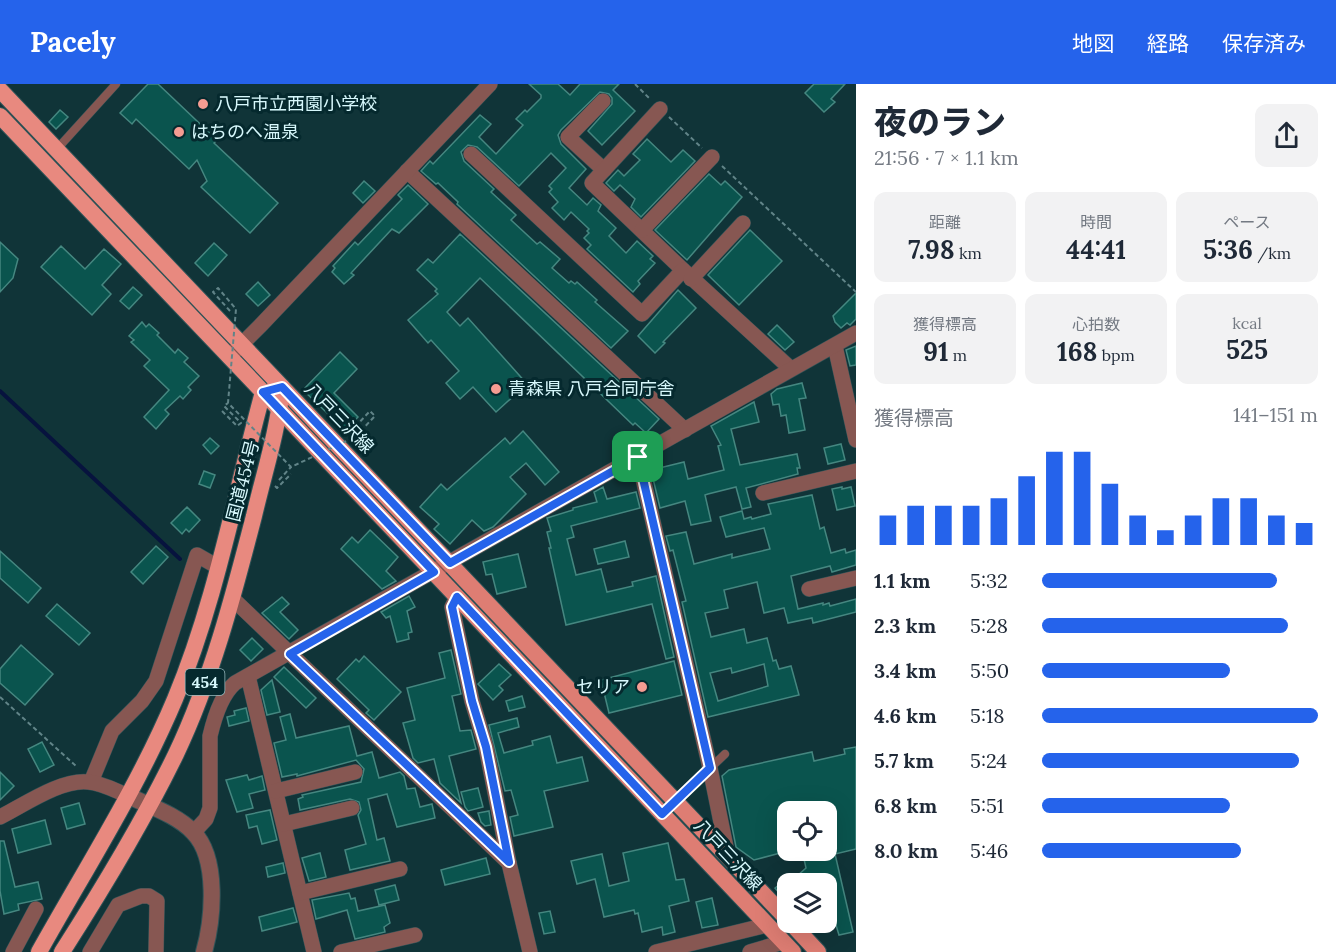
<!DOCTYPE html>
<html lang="ja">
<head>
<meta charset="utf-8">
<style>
	:root { --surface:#fff; --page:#f2f2f3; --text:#1f2937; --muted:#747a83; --accent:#2563eb }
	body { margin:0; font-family:Lora,"Noto Sans JP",serif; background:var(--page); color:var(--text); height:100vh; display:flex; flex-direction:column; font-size:22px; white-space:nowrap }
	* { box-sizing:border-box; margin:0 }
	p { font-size:20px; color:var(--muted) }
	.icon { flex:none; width:33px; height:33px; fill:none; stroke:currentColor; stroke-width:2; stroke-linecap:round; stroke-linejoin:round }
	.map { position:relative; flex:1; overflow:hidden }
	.details { display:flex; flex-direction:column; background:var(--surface); width:480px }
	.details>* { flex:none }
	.tools { position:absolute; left:777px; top:717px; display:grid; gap:12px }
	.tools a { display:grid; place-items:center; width:60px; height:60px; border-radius:12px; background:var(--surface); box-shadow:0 6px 24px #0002; font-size:30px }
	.pin { position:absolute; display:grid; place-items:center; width:51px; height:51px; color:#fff; margin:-26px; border-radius:12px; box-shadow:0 3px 9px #0006 }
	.round { display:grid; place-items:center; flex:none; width:63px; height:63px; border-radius:12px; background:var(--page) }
	.headline { display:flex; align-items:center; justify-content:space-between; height:102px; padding:0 18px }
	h1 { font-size:33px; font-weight:800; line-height:45px }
	.metrics { display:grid; grid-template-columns:repeat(3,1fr); gap:9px; height:102px; padding:6px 18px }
	.metrics div { display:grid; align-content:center; border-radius:12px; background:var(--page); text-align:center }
	.metrics b { font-size:26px; font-weight:800 }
	.metrics small { font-size:16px; font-weight:400 }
	.metrics p { font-size:16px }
	.chart { height:168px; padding:12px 18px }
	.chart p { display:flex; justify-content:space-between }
	.chart svg { width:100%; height:108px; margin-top:6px; stroke:var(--accent); stroke-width:6 }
	ul { padding:0 18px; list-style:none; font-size:20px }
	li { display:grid; grid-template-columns:96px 72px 1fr; align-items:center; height:45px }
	li i { height:15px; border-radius:8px; background:var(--accent) }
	header { display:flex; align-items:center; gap:36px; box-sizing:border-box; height:84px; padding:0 30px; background:var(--accent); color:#fff }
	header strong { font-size:28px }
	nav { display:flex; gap:33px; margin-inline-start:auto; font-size:21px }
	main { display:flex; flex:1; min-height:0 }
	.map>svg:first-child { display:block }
</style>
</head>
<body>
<header>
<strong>Pacely</strong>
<nav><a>地図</a><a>経路</a><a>保存済み</a></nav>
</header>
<main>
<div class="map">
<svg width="856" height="868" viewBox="0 0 856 868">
	<rect width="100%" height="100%" fill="#103438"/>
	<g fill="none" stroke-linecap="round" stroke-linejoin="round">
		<polyline stroke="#07133e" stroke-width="4" points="0,307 180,475"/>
	</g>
	<g fill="#0a544e" stroke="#458780" stroke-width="1.5" fill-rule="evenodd">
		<polygon points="148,0 158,0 217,56 214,59 278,119 250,149 201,103 207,97 197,76 189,85 136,35 132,40 120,29"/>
		<polygon points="529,0 558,0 570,11 580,0 619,0 613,6 635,27 602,61 588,47 612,20 612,14 609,10 600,8 561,46 558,51 561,60 586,85 569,104 587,121 593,114 601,121 598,127 616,144 609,152 626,169 637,157 653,172 650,175 655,179 638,197 640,200 633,208 587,165 591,161 584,154 589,149 587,147 589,145 571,128 564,136 552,124 558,118 549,108 552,105 549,102 566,84 551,69 519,102 477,63 468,61 461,68 464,77 494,105 491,108 516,131 511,136 537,160 540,158 560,175 552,184 569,199 571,197 575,200 577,198 597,216 595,218 628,247 611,264 457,120 458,118 438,99 436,100 421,87 430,77 433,80 480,31 491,40 479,53 496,70 523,41 516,35 525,26 527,28 541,14 541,11"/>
		<polygon points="814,0 845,0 831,15 835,18 824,28 805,9"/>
		<polygon points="60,26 68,33 56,45 49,38"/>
		<polygon points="647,55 671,78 683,66 695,77 641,133 631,123 635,115 620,101 614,107 606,99 618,86 624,92 640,76 633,70"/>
		<polygon points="709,90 721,101 725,97 742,113 687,176 655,146"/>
		<polygon points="364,97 375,107 363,119 353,109"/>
		<polygon points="408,101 428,120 399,149 392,145 351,189 354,191 344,200 332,188 335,184 333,182 355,158 358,161 402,115 398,111"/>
		<polygon points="750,146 782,177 739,221 708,191"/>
		<polygon points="460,150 659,335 646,349 635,339 633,341 480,194 447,228 460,242 468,234 527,300 496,328 473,303 460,315 446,299 459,287 431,256 428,259 408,236 438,210 435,207 437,205 417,186 428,175 433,179"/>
		<polygon points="0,158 18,175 13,194 0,208"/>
		<polygon points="214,159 227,171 208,192 195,179"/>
		<polygon points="61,162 85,185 104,165 121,180 102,201 111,210 92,231 41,183"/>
		<polygon points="258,198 270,211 258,222 246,210"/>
		<polygon points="133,203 142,211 129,225 120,217"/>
		<polygon points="678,206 696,224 663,258 665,259 655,269 638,252"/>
		<polygon points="856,209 856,235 850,241 847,239 841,244 835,238 833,232"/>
		<polygon points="142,238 146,243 149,240 159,249 157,251 175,269 178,265 188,274 184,278 199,292 188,303 191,306 183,315 180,312 165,326 169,330 156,345 144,333 169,306 144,282 150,276 131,258 134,256 129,252"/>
		<polygon points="777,241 794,258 785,266 768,250"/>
		<polygon points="856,262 856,281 850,282 846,266"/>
		<polygon points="340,268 357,285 334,309 358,333 345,346 303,306"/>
		<polygon points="802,299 806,314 799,315 805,346 789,349 786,331 781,332 779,320 773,321 771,310 777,305"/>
		<polygon points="754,318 759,338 731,345 740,381 797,370 800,384 797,384 798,390 746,404 751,423 742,425 736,403 708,410 705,411 711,437 691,441 685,417 660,424 651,386 684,378 688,395 724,386 718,362 721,361 711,342"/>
		<polygon points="523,347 559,388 545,401 526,379 510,393 526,410 493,443 484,447 472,436 450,460 434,445 439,440 420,423 441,400 447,406 505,354 510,360"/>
		<polygon points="210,354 219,362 211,370 203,361"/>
		<polygon points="841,360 845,376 828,380 824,364"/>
		<polygon points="204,387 215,391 210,404 199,400"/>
		<polygon points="603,403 607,415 636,408 640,424 571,442 574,453 567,455 576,491 601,485 607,508 633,502 632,498 656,492 674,573 666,575 652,520 566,541 549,464 551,464 547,448 551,447 547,434 573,426 573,424 597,418 594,408"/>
		<polygon points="842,403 842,405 851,403 855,422 837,426 832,405"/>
		<path d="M812 411 820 445 824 443 831 469 845 465 846 469 856 466V481L832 488 830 482 791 492 798 525 823 519V521L829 519 830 522 856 515V528L813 539 812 534 788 539 784 524 764 529 757 498 724 506 728 524 705 529 711 553 744 545 747 559 767 554 773 577 776 576 779 585 791 582 799 611 708 633 682 518 686 517 673 466 670 467 666 452 686 448 694 480 732 470V474L770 465 764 444 726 453 720 433 742 427 744 435 751 433 752 435 771 430 768 420ZM764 580 768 602 718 617 710 589 731 584 732 589Z"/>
		<polygon points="187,423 200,436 189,448 186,445 182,450 171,439"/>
		<polygon points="370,446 398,473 386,487 396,497 382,505 341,465 352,453 358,459"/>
		<polygon points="625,457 629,473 598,480 594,465"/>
		<polygon points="156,462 168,473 143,500 131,488"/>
		<polygon points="0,467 41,504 28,519 0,494"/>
		<polygon points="518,470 526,503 497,510 492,490 486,491 483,478"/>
		<polygon points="409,512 415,523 407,527 412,548 408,549 409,555 397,558 390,532 386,534 381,528"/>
		<polygon points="282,513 289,520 280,528 298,546 289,555 262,529"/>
		<polygon points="57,520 90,549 79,561 46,532"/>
		<polygon points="252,554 263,565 251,577 240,566"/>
		<polygon points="21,561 53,590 25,621 0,599 0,585"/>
		<polygon points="451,566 461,610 452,612 460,647 471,646 476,665 449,672 461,719 440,699 434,675 418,679 413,674 403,639 415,636 407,604 445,594 439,569"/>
		<polygon points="364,572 401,608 374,636 366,629 369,626 337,595 356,575 359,578"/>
		<polygon points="674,577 682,611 609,629 601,596"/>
		<polygon points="499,580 511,591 499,602 503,606 493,616 478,600"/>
		<polygon points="284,583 316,614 306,624 274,593"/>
		<polygon points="272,596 280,628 267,631 261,606"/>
		<polygon points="522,612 525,623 509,627 506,617"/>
		<polygon points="246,624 249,637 229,642 227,633 235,631 234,627"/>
		<polygon points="290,630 296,654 349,642 357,672 372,668 379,694 400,688 404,692 407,705 415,704 420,723 432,720 435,734 397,743 387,710 368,715 377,756 384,754 390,777 350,786 345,766 366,760 358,731 361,726 359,718 350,715 300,726 298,715 303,713 302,711 361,698 364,685 356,676 297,692 297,690 282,693 274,659 286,656 280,633"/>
		<polygon points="517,634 519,643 498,649 504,669 533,661 532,657 550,652 557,679 582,673 588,697 544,707 553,743 514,752 510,733 518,731 511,706 505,707 489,641"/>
		<polygon points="42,658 54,681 40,688 28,665"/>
		<polygon points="856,663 856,765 835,770 853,848 839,851 829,818 826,818 826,800 788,800 806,784 802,766 826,766 826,728 788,728 788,767 754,776 736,763 722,692 729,686 812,668 814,677 845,670 844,665"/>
		<polygon points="0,688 14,702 0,716"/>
		<polygon points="247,691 249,696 262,692 265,706 249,710 253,724 237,728 226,696"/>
		<polygon points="478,704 483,723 468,727 465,723 461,708"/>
		<polygon points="79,719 85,740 67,745 61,724"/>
		<polygon points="270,726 277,756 262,760 257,742 249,744 246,731"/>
		<polygon points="489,727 491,741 485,742 481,738 478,729"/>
		<polygon points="45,736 51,760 18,769 12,745"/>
		<polygon points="0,757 4,757 15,803 38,798 42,815 18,820 19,826 4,830 0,807"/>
		<polygon points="668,759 676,796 684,795 689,817 669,822 675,848 663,851 662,843 642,848 638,829 635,830 634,826 604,833 595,795 577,800 571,777 602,770 609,802 629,797 623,769"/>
		<polygon points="320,769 326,793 309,797 302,774"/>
		<polygon points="486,774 490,790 445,801 441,786"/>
		<polygon points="283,779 285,789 268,793 266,783"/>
		<polygon points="788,794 788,819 775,804"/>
		<polygon points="395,801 399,816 379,821 375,806"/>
		<polygon points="349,809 351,815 355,814 358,827 385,821 390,839 384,843 385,848 355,855 347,826 316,835 312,816"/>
		<polygon points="712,814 718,841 702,844 696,818"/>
		<polygon points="293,824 297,838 262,847 259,833"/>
		<polygon points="550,827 555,848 544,850 539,829"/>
	</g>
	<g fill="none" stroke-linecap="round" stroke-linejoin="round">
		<g stroke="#305357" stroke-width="9">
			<g id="service">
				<polyline points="57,65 116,0"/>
				<polyline points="662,730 725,670"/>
			</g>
		</g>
		<g stroke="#305357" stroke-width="16">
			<g id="minor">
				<polyline points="603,17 568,53 604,86"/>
				<polyline points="660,25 592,99 683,186 791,285"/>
				<polyline points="471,70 642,230 683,186"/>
				<polyline points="407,87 685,346"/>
				<polyline points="642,146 712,73"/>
				<polyline points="691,195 743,139"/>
				<polyline points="835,262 856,356"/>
				<polyline points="229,273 260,242 490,0"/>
				<polyline points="638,373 710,684 728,773"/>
				<polyline points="763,409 856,387"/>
				<polyline points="809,505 856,494"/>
				<polyline points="457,513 452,523 472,617 486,663 509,779"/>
				<polyline points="233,515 509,779 530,868"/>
				<polyline points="248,592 314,868"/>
				<polyline points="91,698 112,647 142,617 156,597 197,471 218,483"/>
				<polyline points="276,707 355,688"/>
				<path d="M0 733C24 721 61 695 88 698 102 699 116 707 129 712"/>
				<polyline points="284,740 352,724"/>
				<path d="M194 748 206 735 210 724V652C214 635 221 611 235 599L856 249"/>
				<polyline points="300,809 400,785"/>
				<polyline points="13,868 36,825"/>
				<polyline points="90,868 118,821 141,812 149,812 157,817 156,868"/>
				<polyline points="341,868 415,851"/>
				<polyline points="656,868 767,841"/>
				<polyline points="750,868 783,858"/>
			</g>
		</g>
		<g stroke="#305357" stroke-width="18">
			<path id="tertiary" d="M129 712C149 722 177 731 193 748 219 774 213 836 204 868"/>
		</g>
		<g stroke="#305357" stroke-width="18">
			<g id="primary">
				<polyline points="272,306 282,303 788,836"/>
				<polyline points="263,308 793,868"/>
				<polyline points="790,838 818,868"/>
			</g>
		</g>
		<g stroke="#305357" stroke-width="18">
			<g id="trunk">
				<path d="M0 6 282 303C278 347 264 389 254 432 233 513 212 594 176 670 143 738 103 804 62 868"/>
				<path d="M0 32 263 308C235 410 216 517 175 615 138 703 86 784 39 868"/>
			</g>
		</g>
		<g stroke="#618488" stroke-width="2" stroke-dasharray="4.5 3" stroke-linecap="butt">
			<polyline points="635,0 650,15"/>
			<polyline points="669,33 702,64"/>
			<polyline points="722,82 856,208"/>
			<polyline points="222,327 237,342 241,339 224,322 228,319"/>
			<polyline points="348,351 353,345"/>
			<polyline points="279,396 291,383"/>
			<polyline points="275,402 277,404 291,390"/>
			<polyline points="0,613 77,683"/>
		</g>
		<use href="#service" stroke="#875752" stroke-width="8"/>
		<use href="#minor" stroke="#875752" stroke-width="15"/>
		<use href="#tertiary" stroke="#875752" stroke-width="16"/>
		<use href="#primary" stroke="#de7d73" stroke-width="16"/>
		<use href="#trunk" stroke="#e8897f" stroke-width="16"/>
		<polyline stroke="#618488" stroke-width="2" stroke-dasharray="4.5 3" stroke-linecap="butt" points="230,227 213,208 218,204 236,225 228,319 291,383 355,353 375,332 370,327 353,345"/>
	</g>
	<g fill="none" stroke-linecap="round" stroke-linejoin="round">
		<g stroke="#fff" stroke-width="12">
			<polygon id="route" points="282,303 450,479 638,373 710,684 662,730 457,513 452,523 472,617 486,663 509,778 290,570 434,488 263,308"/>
		</g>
		<use href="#route" stroke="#2563eb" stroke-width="8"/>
	</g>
	<g fill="#f59c92" stroke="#05292e" stroke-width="2">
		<circle cx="203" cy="20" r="6"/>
		<circle cx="179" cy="48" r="6"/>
		<circle cx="496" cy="305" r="6"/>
		<circle cx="642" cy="603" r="6"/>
	</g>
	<g text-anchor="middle" stroke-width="6" stroke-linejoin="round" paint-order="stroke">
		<rect fill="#05292e" stroke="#98babe" stroke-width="1.5" x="185.5" y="585" width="39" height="26" rx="4.5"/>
		<g font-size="16" font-weight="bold" fill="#d7f8fc">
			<text x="205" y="604">454</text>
		</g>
		<g font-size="18" fill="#d7f8fc" stroke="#05292e" text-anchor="start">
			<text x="215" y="26">八戸市立西園小学校</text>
			<text x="191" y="54">はちのへ温泉</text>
			<text x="508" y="311">青森県 八戸合同庁舎</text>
			<text x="630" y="609" text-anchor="end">セリア</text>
		</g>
		<g font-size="18" fill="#d7f8fc" stroke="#05292e">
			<text transform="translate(339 334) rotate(46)" y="6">八戸三沢線</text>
			<text transform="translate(243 397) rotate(-76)" y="6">国道454号</text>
			<text transform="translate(728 771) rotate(47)" y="6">八戸三沢線</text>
		</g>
	</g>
</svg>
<div class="tools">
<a><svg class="icon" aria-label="locate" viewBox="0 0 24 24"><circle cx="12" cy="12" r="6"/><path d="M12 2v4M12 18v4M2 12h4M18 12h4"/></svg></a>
<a><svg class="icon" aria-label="layers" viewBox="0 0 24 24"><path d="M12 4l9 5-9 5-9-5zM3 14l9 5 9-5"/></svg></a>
</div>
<div class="pin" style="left:638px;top:373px;background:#1e9e55"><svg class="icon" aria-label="arrive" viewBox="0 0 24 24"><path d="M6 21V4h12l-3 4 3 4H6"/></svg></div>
</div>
<section class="details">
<div class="headline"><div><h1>夜のラン</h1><p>21:56 · 7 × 1.1 km</p></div><a class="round"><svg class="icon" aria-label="share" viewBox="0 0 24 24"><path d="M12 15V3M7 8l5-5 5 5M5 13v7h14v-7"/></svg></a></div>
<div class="metrics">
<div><p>距離</p><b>7.98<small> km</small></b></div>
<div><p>時間</p><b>44:41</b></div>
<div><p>ペース</p><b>5:36<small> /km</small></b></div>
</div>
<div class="metrics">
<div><p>獲得標高</p><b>91<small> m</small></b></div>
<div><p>心拍数</p><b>168<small> bpm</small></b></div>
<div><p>kcal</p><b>525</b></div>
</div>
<div class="chart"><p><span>獲得標高</span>141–151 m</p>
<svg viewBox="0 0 160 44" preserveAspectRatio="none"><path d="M5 44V32M15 44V28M25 44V28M35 44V28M45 44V25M55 44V16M65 44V6M75 44V6M85 44V19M95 44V32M105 44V38M115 44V32M125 44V25M135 44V25M145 44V32M155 44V35"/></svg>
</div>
<ul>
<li><b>1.1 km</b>5:32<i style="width:85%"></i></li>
<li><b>2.3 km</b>5:28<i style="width:89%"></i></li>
<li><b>3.4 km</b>5:50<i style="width:68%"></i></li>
<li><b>4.6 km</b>5:18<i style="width:100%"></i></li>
<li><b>5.7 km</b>5:24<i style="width:93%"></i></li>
<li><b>6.8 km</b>5:51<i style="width:68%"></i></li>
<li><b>8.0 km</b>5:46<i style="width:72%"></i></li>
</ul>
</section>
</main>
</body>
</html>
